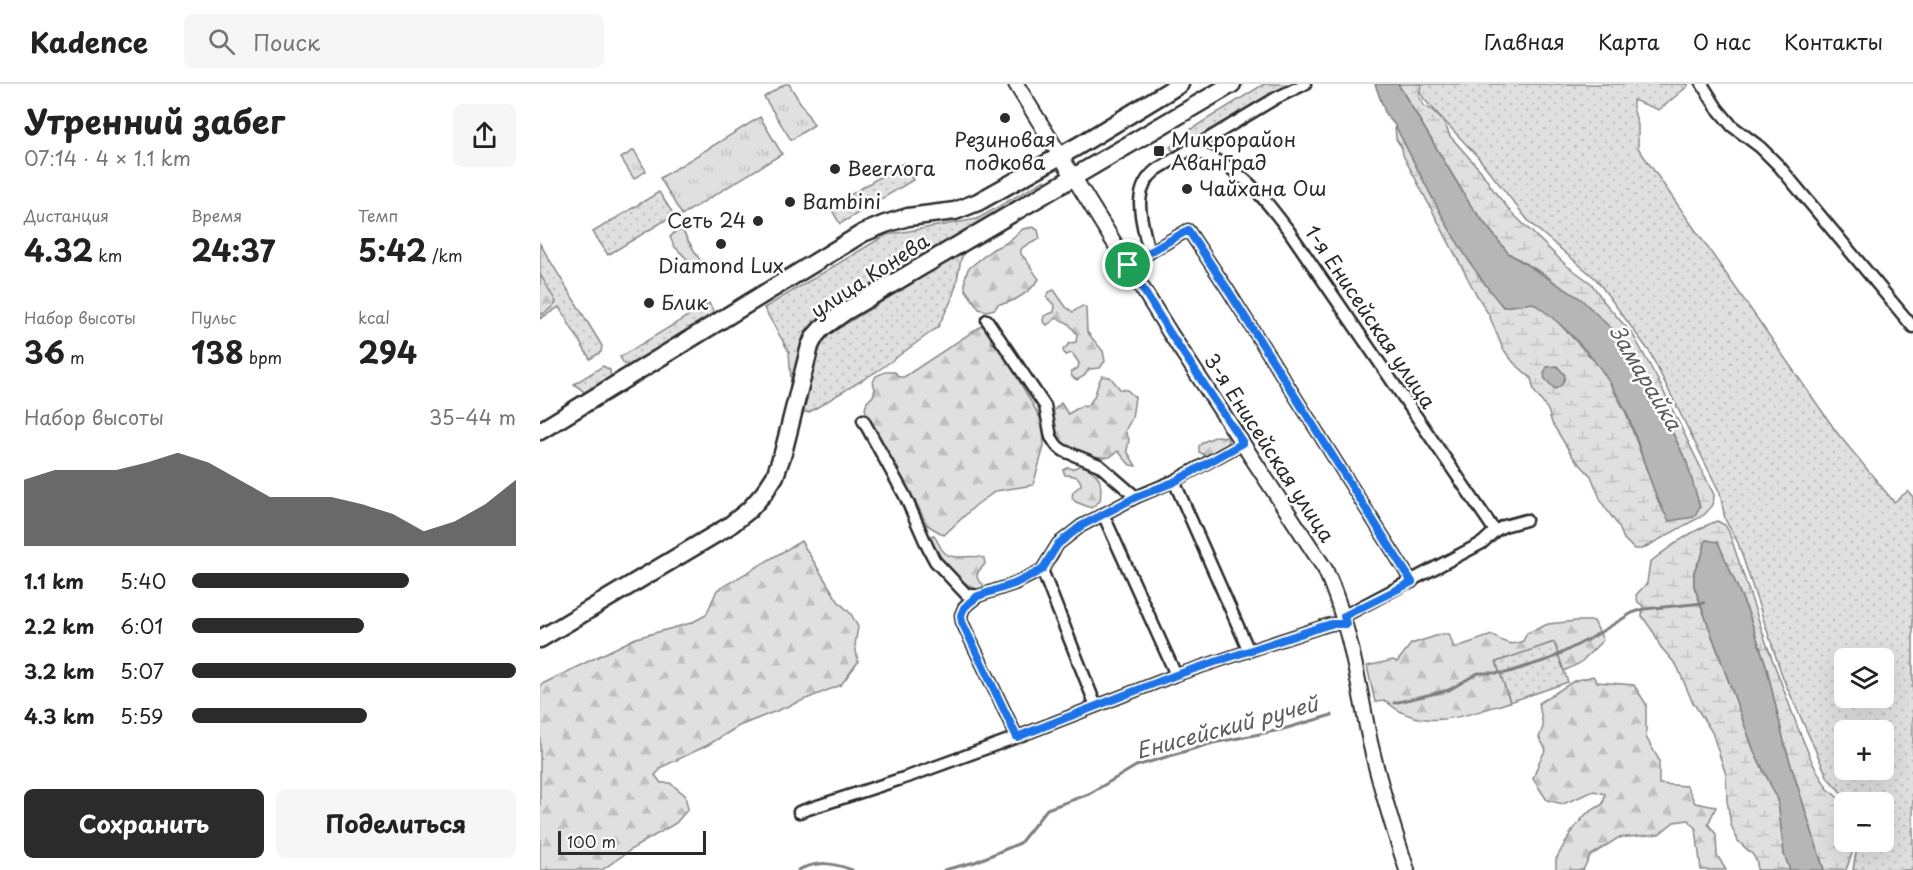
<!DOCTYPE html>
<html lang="ru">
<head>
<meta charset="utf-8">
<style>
	:root { --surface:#fff; --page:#f6f6f6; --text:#222; --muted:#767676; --line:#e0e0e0; --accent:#2b2b2b }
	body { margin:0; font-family:"Playpen Sans",sans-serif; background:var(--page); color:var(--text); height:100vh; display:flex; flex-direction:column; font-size:22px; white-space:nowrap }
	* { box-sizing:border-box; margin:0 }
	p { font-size:20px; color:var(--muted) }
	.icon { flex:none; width:33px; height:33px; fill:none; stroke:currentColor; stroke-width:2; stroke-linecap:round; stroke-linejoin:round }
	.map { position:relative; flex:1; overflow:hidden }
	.sheet { display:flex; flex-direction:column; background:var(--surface); width:540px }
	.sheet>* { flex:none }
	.fabs { position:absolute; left:1294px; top:564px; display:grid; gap:12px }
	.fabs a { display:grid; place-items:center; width:60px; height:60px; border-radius:9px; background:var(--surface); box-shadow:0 6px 24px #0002; font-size:30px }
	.scale { position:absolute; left:18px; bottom:15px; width:148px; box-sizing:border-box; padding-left:6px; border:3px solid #2b2b2b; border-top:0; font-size:16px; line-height:21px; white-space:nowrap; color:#2b2b2b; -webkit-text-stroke:4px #fff; paint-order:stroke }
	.pin { position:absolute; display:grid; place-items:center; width:51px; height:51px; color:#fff; margin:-26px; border:3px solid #fff; border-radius:50%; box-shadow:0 2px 6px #0007 }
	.round { display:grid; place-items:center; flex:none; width:63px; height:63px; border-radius:9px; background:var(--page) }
	.summary { display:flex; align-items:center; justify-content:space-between; height:102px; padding:0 24px }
	h1 { font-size:33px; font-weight:700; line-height:45px }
	.metrics { display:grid; grid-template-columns:repeat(3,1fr); gap:9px; height:102px; padding:6px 24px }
	.metrics div { display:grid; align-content:center }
	.metrics b { font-size:30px; font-weight:700 }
	.metrics small { font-size:16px; font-weight:400 }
	.metrics p { font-size:16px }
	.chart { height:168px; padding:12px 24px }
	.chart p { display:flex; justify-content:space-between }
	.chart svg { width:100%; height:108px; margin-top:6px; fill:var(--accent); opacity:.7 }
	.primary-button { display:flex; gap:12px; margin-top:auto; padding:12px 24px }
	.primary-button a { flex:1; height:69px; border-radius:9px; background:var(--accent); color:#fff; font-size:24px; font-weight:700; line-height:69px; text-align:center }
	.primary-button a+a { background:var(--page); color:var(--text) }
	ul { padding:0 24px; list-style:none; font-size:20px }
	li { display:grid; grid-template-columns:96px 72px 1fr; align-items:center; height:45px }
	li i { height:15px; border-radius:8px; background:var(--accent) }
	header { display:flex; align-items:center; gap:36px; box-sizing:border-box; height:84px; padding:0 30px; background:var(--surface); border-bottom:2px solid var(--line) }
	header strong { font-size:28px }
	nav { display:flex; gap:33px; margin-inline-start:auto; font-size:21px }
	.search { width:420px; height:54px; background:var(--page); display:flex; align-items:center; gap:15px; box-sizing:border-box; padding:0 21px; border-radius:9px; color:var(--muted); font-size:22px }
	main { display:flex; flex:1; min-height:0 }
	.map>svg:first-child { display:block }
</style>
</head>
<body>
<header>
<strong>Kadence</strong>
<div class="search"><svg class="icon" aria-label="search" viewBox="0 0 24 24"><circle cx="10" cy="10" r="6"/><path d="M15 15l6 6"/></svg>Поиск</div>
<nav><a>Главная</a><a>Карта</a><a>О нас</a><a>Контакты</a></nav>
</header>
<main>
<section class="sheet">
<div class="summary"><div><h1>Утренний забег</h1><p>07:14 · 4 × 1.1 km</p></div><a class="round"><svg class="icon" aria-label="share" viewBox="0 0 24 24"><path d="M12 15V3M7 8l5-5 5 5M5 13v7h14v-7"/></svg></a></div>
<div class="metrics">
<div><p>Дистанция</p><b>4.32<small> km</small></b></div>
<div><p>Время</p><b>24:37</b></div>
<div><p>Темп</p><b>5:42<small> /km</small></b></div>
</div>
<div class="metrics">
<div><p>Набор высоты</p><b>36<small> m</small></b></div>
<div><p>Пульс</p><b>138<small> bpm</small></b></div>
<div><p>kcal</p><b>294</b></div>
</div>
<div class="chart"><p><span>Набор высоты</span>35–44 m</p>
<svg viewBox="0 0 160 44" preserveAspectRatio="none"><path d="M0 44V17L10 13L20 13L30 13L40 10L50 6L60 10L70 17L80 24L90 24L100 24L110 27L120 31L130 38L140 34L150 27L160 17V44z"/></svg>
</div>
<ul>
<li><b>1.1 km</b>5:40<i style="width:67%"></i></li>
<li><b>2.2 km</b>6:01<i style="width:53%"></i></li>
<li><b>3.2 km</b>5:07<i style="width:100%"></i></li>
<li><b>4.3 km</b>5:59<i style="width:54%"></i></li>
</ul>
<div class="primary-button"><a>Сохранить</a><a>Поделиться</a></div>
</section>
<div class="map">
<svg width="1373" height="786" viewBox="0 0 1373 786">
	<defs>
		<pattern id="grass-dots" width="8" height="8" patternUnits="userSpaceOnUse" patternTransform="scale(1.5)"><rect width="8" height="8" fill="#e0e0e0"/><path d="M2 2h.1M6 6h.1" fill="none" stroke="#c0c0c0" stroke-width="1.8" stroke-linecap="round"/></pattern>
		<pattern id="forest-firs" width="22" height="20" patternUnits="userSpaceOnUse" patternTransform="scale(1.5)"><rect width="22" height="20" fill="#e0e0e0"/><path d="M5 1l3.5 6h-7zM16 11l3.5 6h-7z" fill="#c0c0c0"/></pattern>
		<pattern id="wetland-marsh" width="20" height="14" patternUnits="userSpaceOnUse" patternTransform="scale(1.5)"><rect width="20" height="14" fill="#e0e0e0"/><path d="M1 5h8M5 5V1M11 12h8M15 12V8" fill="none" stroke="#c0c0c0"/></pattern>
		<pattern id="park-tufts" width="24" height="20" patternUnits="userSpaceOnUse" patternTransform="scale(1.5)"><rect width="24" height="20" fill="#e0e0e0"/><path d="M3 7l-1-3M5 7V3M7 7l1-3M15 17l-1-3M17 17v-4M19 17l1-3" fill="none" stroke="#c0c0c0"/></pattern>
	</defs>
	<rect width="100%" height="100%" fill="#fff"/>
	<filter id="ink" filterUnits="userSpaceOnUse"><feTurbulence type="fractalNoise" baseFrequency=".0167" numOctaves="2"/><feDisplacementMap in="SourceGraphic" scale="12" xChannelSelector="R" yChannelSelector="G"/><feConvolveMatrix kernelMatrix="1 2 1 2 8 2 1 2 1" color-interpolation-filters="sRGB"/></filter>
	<g filter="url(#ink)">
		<g fill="url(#grass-dots)" stroke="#868686" stroke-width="1.5" fill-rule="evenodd">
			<polygon points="724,0 754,0 635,70 630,63 651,45"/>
			<path d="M876 0H1148V2L1119 26 1093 16V24L1098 41V64L1298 350 1354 418 1368 407 1373 413V786H1313L1318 758H1344V718H1310L1288 694 1243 594 1198 459 1185 435 1180 409 1109 267 1056 195 990 139 937 72 884 15ZM1305 574H1344V614H1305ZM1305 646H1344V686H1305Z"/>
			<polygon points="363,79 373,96 300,140 290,123"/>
			<polygon points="505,96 507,100 267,245 263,252 249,307 251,296 249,268 224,224 346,151 437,135"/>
			<polygon points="119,108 134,131 68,171 53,148"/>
			<polygon points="0,160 62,262 61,268 50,275 19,223 0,235"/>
			<path d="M425 167 421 175 416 201 411 217 398 243 339 286 268 329 261 327C268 301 271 271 289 250Z"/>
			<polygon points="169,219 174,228 157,243 91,283 84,280 80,273"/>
			<polygon points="63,282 70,286 71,295 47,310 34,300"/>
			<polygon points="1014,558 1028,598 970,618 956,578"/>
		</g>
		<g fill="url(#forest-firs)" stroke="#868686" stroke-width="1.5">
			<path d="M493 143 498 146 500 155 485 162 481 165V170C489 178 492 186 499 195 491 207 473 220 458 220L455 225 446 227 439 225 425 205V194L428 185 453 165 466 159 483 145Z"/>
			<polygon points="0,190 16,218 11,224 3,230 0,228"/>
			<polygon points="514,206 526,223 533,228 542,222 546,224 547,248 563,267 565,277 560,284 549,285 544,292 537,296 532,293 531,288 538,284 539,279 532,269 525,271 523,266 530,259 536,258 537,250 528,239 517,234 507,241 503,237 504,232 514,228 515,222 506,213 509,208"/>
			<polygon points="444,240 450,243 451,258 460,263 503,339 504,363 493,401 456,407 436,421 404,451 387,441 375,416 357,393 349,371 340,362 330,343 325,325 327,318 333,312 335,305 333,298 336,292 345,288 355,288 359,293 364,293"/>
			<path d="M562 292 570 293 580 305 587 306 595 313 592 334 585 347 589 355 587 367 596 382 590 381 578 367 570 373H552L543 368 534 367 520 358 512 337 514 326 521 319 528 330 543 321 545 323C557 315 555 304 562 292Z"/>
			<polygon points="677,352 688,353 688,363 668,373 659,368 659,362 663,358"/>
			<path d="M541 381C560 389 563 397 560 417L551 424 536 418 532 414 533 408 541 401C540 391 533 392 525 391L523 386 528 383 532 385Z"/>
			<path d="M394 451C397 456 400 464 404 468 414 478 432 469 444 474L445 480 438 488 437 493 439 497 443 500 444 505 439 507 421 497 397 472 388 453Z"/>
			<polygon points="261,457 298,517 311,530 318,543 315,561 318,578 301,601 199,642 168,661 124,682 115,691 121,699 130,699 145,711 148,725 136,739 95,763 62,786 0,786 0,601 96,554 151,539 166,531 177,506"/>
			<path d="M1036 537H1054L1063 556 1040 579 1024 587 1014 558 956 578 970 618C929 630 882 651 846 617L835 618 827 582 853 576 857 578 871 560 902 550H909L914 564 952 551C964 558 969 563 983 557L987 549 1008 540Z"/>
			<polygon points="1053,592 1057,598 1094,601 1106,620 1106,653 1119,676 1119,700 1147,702 1155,719 1176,723 1168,740 1176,750 1177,771 1186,786 1161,786 1156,745 1149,736 1134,738 1119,750 1078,754 1050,772 1043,786 1016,786 1016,775 1032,747 1046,730 1063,720 1065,710 1054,707 1023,720 1007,716 993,695 999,678 1006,665 999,654 1003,643 999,619 1034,597"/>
		</g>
		<g fill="url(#wetland-marsh)" stroke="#868686" stroke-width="1.5">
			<polygon points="858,0 881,0 879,13 883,21 892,26 900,34 906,42 910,52 941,87 954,107 972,129 1026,181 1051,199 1065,219 1093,251 1118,296 1174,411 1173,421 1164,431 1102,465 1094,465 1084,455 1079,443 1062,419 1051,392 1033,373 1012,339 1008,326 994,307 991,294 974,279 963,265 949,231 936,210 863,71 862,64 856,55 855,41 906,139 963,223 993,219 1012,232 1062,285 1086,329 1120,422 1147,379 1127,337 1079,252 1006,191 968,169 931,122"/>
			<path d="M1177 437 1185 441 1189 448 1227 561 1258 644 1273 680 1287 704 1305 720V758H1316L1306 786H1284L1245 662 1226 581 1208 528 1178 459 1166 456 1162 471 1154 487V502L1214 667 1238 716 1244 770 1250 786H1217V778L1213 771 1198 757 1191 741 1187 716 1186 691 1172 648 1152 617 1137 582 1120 562 1114 549 1102 532 1103 522 1098 518 1096 511 1107 499 1110 478C1132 461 1151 447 1177 437Z"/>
		</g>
		<g fill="url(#park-tufts)" stroke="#868686" stroke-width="1.5">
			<polygon points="245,0 249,0 274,41 251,56 224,13"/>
			<polygon points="220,33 242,70 142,131 120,94"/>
			<polygon points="94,66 106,87 94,95 81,74"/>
			<polygon points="142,146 161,178 154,182 134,162 130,153 135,148"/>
		</g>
		<g fill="#b6b6b6" stroke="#7e7e7e" stroke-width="1.5">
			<path d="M835 0H858L931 122 968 169 1041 215 1079 252 1127 337 1147 379 1160 423 1154 433 1129 437C1109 404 1102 365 1087 330 1068 287 1031 245 993 219L963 223C917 169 887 103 855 41L846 31Z"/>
			<path d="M1017 282 1025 291C1024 299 1022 302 1015 305L1005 295 1004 289 1007 283Z"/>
			<polygon points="1166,456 1178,458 1208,528 1226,581 1245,662 1284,786 1250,786 1244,770 1238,716 1214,667 1154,502 1154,487 1162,471"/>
		</g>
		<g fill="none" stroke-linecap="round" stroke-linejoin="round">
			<g stroke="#7e7e7e" stroke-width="3">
				<polyline points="854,619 909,606 938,589 966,589 1010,575 1051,554 1092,529 1104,525 1164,519"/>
				<path d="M258 786C279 777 291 778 312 786"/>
				<polyline points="404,786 435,778 480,759 507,725 549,710 596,682 673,659 740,646 792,631"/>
			</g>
			<g stroke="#2b2b2b" stroke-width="15">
				<g id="minor">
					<polyline points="1162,0 1177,24 1192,42 1220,63 1239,82 1373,243"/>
					<path d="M650 66C699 80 720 109 749 147L955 447"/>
					<path d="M609 169C603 139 589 108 616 86L736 14 765 0"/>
					<polyline points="588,181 648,146 688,206 872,498"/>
					<polyline points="447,236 505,322 511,353 517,362 524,367 559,381 596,413"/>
					<polyline points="323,336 365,412 388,464 395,477 426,510 438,512"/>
					<polyline points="634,397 709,567"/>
					<polyline points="563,430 636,591"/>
					<polyline points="502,486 556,622"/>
					<polyline points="804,532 942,459 955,447 964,442 986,436"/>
					<polyline points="477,653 422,538 421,531 424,524 429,519 438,512 474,500 502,486 518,460 541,442 596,413 634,397 703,359"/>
					<polyline points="259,728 370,692 477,653 636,591 781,543 791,540 806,540"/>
				</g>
			</g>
			<g stroke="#2b2b2b" stroke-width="18">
				<path id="tertiary" d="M476 0 630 249 785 485C810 540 818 599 830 658 840 701 853 744 867 786"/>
			</g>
			<g stroke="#2b2b2b" stroke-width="21">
				<g id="primary">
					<polyline points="0,347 323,149 345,140 368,133 415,127 438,118 538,62 640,0"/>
					<polyline points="0,555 189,442 209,426 224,409 235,392 243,369 270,262 275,252 282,244 306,227 692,0"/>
				</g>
			</g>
			<use href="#minor" stroke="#fff" stroke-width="10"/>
			<use href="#tertiary" stroke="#fff" stroke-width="14"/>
			<use href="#primary" stroke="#fff" stroke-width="16"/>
		</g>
	</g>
	<g fill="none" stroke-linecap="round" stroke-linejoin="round" filter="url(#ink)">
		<g stroke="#fff" stroke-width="12">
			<polygon id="route" points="648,146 688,206 872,498 804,532 806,540 791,540 781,543 636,591 477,653 422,538 421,531 424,524 429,519 438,512 474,500 502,486 518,460 541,442 596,413 634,398 703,359 630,249 588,181"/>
		</g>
		<use href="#route" stroke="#1a73e8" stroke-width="8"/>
	</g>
	<g fill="#2b2b2b" stroke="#fff" stroke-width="2">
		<circle cx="465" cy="34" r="6"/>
		<rect x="613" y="61" width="12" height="12" rx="3"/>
		<circle cx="295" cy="85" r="6"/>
		<circle cx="647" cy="105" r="6"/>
		<circle cx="250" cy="118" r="6"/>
		<circle cx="218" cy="137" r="6"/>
		<circle cx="181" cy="160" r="6"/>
		<circle cx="109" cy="219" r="6"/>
	</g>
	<g text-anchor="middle" stroke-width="5" stroke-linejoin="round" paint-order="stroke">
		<g font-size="20" fill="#2b2b2b" stroke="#fff" text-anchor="start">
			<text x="465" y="63" text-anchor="middle">Резиновая<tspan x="465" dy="23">подкова</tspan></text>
			<text x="631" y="63">Микрорайон<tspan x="631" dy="23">АванГрад</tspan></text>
			<text x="307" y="92">Beerлога</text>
			<text x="659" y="112">Чайхана Ош</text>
			<text x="262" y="125">Bambini</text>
			<text x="206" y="144" text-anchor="end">Сеть 24</text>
			<text x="181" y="189" text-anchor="middle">Diamond Lux</text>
			<text x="121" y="226">Блик</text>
		</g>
		<g font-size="20" fill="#2b2b2b" stroke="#fff">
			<text transform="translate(330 192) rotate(-33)" y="7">улица Конева</text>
			<text transform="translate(830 233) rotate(56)" y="7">1-я Енисейская улица</text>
			<text transform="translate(729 364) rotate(57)" y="7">3-я Енисейская улица</text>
		</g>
		<g font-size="21" font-style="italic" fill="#5c5c5c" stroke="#fff">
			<text transform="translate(1105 294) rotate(59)" y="7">Замарайка</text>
			<text transform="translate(687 644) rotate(-15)" y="7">Енисейский ручей</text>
		</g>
	</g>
</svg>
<div class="fabs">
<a><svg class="icon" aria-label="layers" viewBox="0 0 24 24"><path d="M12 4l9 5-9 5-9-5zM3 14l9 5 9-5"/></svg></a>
<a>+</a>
<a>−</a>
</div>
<div class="scale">100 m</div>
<div class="pin" style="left:588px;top:181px;background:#1e9e55"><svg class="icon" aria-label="arrive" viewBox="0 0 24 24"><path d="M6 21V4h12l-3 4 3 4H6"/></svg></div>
</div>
</main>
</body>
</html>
